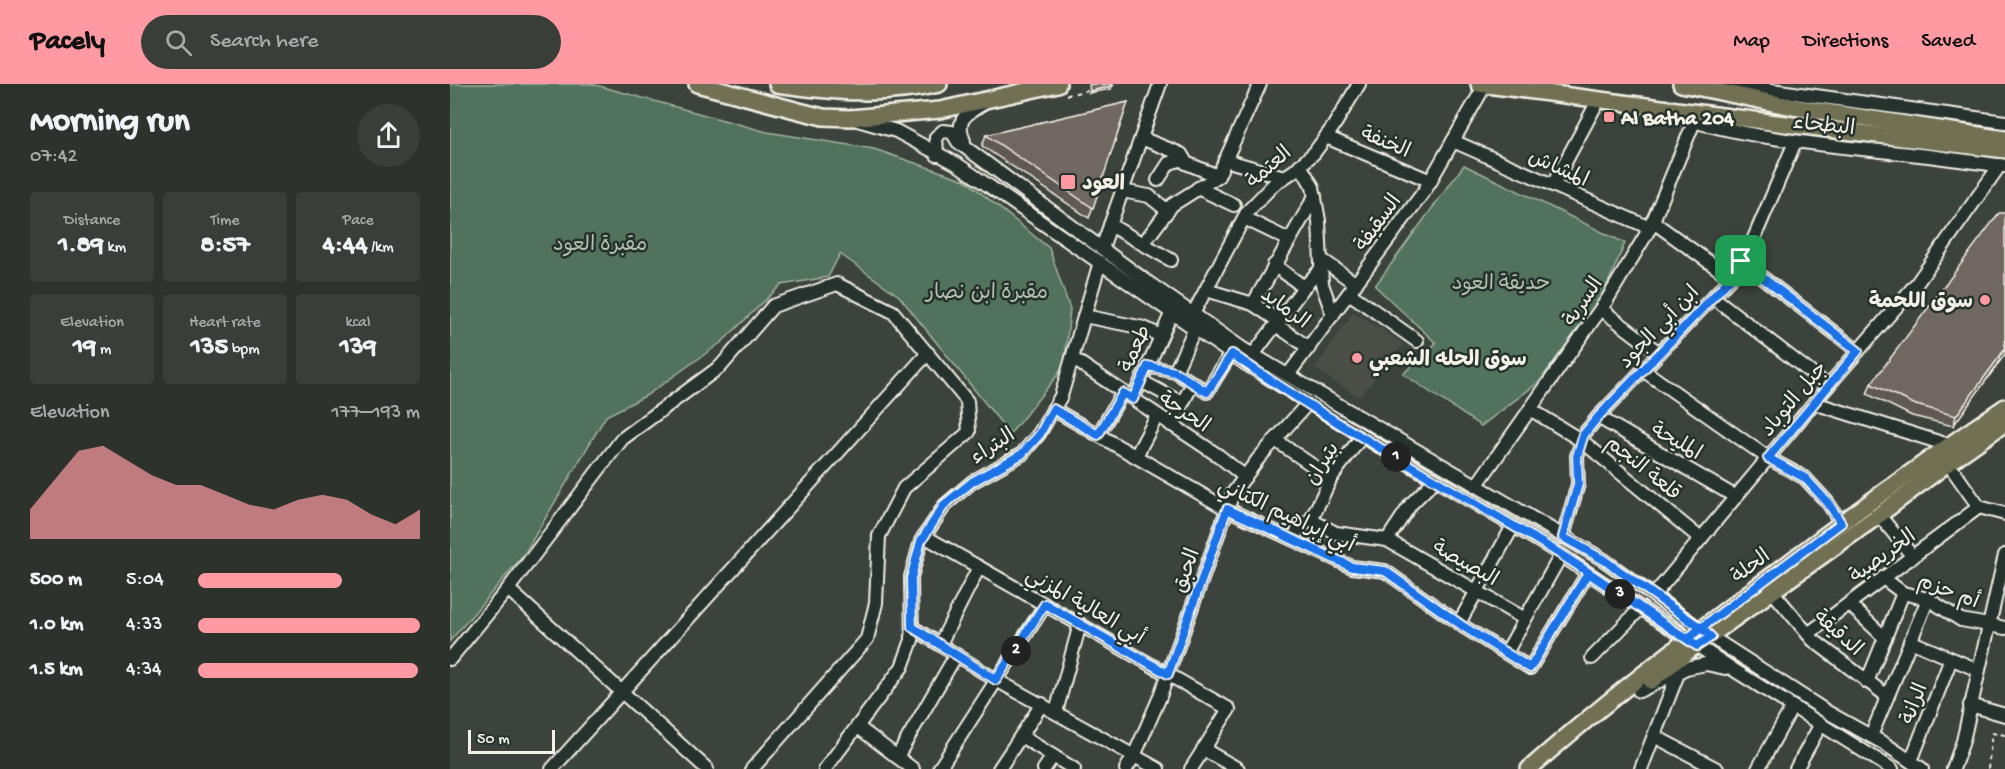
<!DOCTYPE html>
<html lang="en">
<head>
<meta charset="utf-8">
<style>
	:root { --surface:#2d322d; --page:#393e39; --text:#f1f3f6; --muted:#a7aaaa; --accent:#ff9aa2 }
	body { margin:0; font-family:"Gochi Hand","Playpen Sans Arabic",sans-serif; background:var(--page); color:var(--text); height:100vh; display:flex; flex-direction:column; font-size:22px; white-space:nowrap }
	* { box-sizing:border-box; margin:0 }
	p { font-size:20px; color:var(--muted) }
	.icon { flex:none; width:33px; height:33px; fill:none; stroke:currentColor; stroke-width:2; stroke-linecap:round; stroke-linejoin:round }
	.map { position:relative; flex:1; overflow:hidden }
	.drawer { display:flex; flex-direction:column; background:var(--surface); width:450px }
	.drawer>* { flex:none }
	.scale { position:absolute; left:18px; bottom:15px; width:87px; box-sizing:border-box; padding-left:6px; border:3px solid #f4f1e8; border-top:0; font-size:16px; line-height:21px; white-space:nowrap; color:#f4f1e8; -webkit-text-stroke:4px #26332d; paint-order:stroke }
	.pin { position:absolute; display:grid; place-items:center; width:51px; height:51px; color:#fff; margin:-26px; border-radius:12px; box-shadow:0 3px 9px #0006 }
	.km { position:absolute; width:30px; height:30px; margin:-15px; border-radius:50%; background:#222; color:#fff; font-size:16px; line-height:30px; text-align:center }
	.round { display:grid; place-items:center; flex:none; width:63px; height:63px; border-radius:32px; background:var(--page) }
	.headline { display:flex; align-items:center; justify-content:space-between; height:102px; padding:0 30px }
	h1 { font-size:33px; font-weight:700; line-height:45px }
	.metrics { display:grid; grid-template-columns:repeat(3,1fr); gap:9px; height:102px; padding:6px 30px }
	.metrics div { display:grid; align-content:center; border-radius:6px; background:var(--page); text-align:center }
	.metrics b { font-size:26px; font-weight:700 }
	.metrics small { font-size:16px; font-weight:400 }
	.metrics p { font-size:16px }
	.chart { height:168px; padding:12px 30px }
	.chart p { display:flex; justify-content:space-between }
	.chart svg { width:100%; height:108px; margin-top:6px; fill:var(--accent); opacity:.7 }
	ul { padding:0 30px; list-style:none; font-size:20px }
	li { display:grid; grid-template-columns:96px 72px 1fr; align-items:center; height:45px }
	li i { height:15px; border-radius:8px; background:var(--accent) }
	header { display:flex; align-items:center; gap:36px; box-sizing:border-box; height:84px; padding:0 30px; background:var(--accent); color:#111 }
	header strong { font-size:28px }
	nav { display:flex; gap:33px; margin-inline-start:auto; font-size:21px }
	.search { width:420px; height:54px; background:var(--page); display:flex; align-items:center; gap:15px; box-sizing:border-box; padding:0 21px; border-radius:33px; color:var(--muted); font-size:22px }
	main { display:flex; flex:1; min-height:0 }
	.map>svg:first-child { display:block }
</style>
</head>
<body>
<header>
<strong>Pacely</strong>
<div class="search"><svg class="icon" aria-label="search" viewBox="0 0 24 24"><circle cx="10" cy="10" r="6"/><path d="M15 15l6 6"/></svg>Search here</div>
<nav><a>Map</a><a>Directions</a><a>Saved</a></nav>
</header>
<main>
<section class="drawer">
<div class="headline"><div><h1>Morning run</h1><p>07:42</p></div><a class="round"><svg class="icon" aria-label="share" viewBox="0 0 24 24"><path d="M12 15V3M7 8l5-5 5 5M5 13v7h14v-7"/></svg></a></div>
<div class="metrics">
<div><p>Distance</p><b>1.89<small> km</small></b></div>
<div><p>Time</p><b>8:57</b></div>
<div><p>Pace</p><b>4:44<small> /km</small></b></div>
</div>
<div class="metrics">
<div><p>Elevation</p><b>19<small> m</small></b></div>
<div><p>Heart rate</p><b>135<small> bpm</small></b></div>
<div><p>kcal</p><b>139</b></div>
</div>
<div class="chart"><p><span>Elevation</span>177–193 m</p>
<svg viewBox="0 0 160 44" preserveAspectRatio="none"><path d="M0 44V32L10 20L20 8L30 6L40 12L50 18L60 22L70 22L80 26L90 30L100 32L110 28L120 26L130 28L140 34L150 38L160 32V44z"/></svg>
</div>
<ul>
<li><b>500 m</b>5:04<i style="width:65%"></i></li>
<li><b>1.0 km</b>4:33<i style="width:100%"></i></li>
<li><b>1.5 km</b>4:34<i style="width:99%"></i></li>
</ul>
</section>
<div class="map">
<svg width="1555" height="685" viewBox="0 0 1555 685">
	<rect width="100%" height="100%" fill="#3c433c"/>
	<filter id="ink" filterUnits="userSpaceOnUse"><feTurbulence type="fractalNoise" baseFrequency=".0167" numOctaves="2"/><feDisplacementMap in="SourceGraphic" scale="12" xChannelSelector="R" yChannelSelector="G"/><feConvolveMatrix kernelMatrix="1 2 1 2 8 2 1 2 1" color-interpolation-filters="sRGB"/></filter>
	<g filter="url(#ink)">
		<polygon fill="#4c4e47" points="903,228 954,260 909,313 865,285"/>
		<g fill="#51725c" stroke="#a2b2a2" stroke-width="1.5">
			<polygon points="0,0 142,0 317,48 424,65 515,96 599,164 620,225 614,283 560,350 449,212 390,170 378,193 331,201 272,258 197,311 156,332 73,472 0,557"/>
			<polygon points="1014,81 1175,159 1153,211 1089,298 1031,342 953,290 986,259 925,202"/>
		</g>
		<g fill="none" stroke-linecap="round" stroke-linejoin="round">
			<g stroke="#f4f1e8" stroke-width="16">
				<g id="minor">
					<polyline points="1278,0 1555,38"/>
					<path d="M1216 29C1292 54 1371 61 1450 69 1485 72 1520 78 1555 82"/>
					<polyline points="404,35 446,47 507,80 796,280 940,369 1099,463 1284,586 1442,685"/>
					<polyline points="876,53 981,97"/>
					<polyline points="691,54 731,70 736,79 768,92"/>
					<path d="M514 57C505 37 515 30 532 20"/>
					<polyline points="1003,57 1200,144"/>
					<polyline points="487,71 486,53 493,47 502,48 508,58 696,197 793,265 1154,476 1261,553 1379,629 1435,660 1472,685"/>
					<polyline points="775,76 834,93"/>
					<polyline points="850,81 863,103 869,137 872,200 883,231"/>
					<polyline points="708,96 719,79 734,75"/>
					<polyline points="1103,101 1149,15"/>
					<polyline points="748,104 784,121"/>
					<polyline points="672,107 699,112 718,127"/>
					<polyline points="794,134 839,156"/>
					<polyline points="1202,137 1281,194"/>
					<polyline points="660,141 721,176"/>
					<polyline points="693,160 722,121 768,92 810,0"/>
					<polyline points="652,164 710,0"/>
					<polyline points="871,175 906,200"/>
					<polyline points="1291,177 1408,267"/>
					<polyline points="824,181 854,203"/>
					<polyline points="756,206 803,220 827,236 829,243 859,264"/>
					<polyline points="899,209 967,257"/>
					<polyline points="1263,213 1378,302"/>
					<polyline points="803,220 865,112"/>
					<polyline points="1151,225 1209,269"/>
					<polyline points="743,230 797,128 824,100 844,87 864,69 883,43 909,0"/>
					<polyline points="634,232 694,244 711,252"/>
					<polyline points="803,271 854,203 871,185"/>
					<polyline points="622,274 769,372 795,393"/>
					<polyline points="697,282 725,288 743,299"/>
					<polyline points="1193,286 1318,374 1355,394 1378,419 1391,439"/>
					<polyline points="725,288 745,244"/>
					<polyline points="838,291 975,106 1035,1"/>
					<polyline points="691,297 732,319"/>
					<polyline points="683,315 722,228"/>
					<polyline points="1364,319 1498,361"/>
					<polyline points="603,325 777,425 902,483 935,487 1014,543 1080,584 1138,489"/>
					<polyline points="1080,325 1132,357 1251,455"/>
					<polyline points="1148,333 1286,413"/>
					<polyline points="721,341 743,299 757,308 781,269"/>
					<polyline points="648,351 673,308"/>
					<polyline points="825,356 881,394"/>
					<polyline points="686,372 707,332"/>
					<polyline points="1498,379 1529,423 1555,430"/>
					<polyline points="1026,402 1157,216 1200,144 1244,38"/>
					<polyline points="1429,431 1463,473"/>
					<polyline points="861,436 886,449 937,456 1075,535"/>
					<polyline points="474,452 779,625 741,685"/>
					<polyline points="1113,453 1128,400 1127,372 1134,350 1148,333 1281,194 1302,159 1345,58"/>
					<polyline points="843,455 850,442 861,436 881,394 912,352"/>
					<polyline points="937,456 961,420 985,396"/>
					<polyline points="1433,494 1453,509 1478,515 1511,536 1555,544"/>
					<polyline points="58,505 257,685"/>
					<polyline points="1322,507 1363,556 1437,612"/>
					<polyline points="1204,511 1378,302 1467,199 1550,81"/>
					<polyline points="1399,520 1435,554"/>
					<polyline points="1009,539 1063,442"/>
					<polyline points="462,543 546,596 708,685"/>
					<polyline points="1358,550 1529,423"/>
					<polyline points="1460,557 1528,586"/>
					<polyline points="490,560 529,483"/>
					<polyline points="1056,569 1111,471"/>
					<polyline points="1142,574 1191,524"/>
					<polyline points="0,575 58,505 172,355 271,282 323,222 387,200 443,228 517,317 519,348 454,404 429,452 426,519 417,555 302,685"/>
					<polyline points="1417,598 1453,509"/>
					<polyline points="1189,607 1236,584 1256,580 1275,584"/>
					<polyline points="1520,621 1555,631"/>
					<polyline points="606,628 630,540"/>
					<polyline points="408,643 463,685"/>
					<polyline points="571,652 624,685"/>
					<polyline points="1204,652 1267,685"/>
					<polyline points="1421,652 1478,515"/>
					<polyline points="753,665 788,685"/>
					<polyline points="447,673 506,571"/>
					<polyline points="1461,677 1501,575"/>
					<polyline points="102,685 478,269"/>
					<polyline points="375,685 452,583 462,556 461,493 471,457 495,421 522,398 572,370 589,350 611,312 650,178"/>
					<polyline points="489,685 595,521"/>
					<polyline points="549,685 592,620"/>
					<polyline points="594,685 603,672"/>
					<polyline points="676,685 684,672 709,615 783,409 808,375 858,319"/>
					<polyline points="1191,685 1229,587"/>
					<polyline points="1308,685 1342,623"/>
					<polyline points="1346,685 1371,640"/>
					<polyline points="1503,685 1513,657 1555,471"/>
				</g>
			</g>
			<g stroke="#f4f1e8" stroke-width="20">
				<g id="major">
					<polyline points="247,0 349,27 373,33 400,34 490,26 608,0"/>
					<path d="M327 0C383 8 434 13 489 0"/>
					<polyline points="1029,0 1343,41 1555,66"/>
					<polyline points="1231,0 1343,23 1555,55"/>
					<polyline points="1201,597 1233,571 1429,431 1498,379 1555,339"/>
					<path d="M1079 685C1156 617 1238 554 1320 493 1397 434 1475 377 1555 323"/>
				</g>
			</g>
			<g stroke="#f4f1e8" stroke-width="2" stroke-dasharray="4.5 4.5" stroke-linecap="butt">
				<polyline points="660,2 669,0"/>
				<polyline points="616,11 640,6"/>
				<polyline points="1538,685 1542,649 1555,651"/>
			</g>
			<use href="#minor" stroke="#26332d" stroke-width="12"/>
			<use href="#major" stroke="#716f52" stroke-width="15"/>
		</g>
		<g fill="#605953" stroke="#f4f1e8" stroke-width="1.5">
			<polygon points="678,18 639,134 532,62 536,51"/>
			<polygon points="1555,129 1555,270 1503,342 1462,332 1417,310 1421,300"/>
		</g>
		<g fill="#4e4943" stroke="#f4f1e8" stroke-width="1.5">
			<polygon points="662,2 661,5 639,9 640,7"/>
			<polygon points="1155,32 1165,34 1164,36 1154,35"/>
			<polygon points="1555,265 1555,270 1503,342 1506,332"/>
		</g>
		<g fill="#706860" stroke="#f4f1e8" stroke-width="1.5">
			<polygon points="642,0 661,0 662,2 640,7 639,1"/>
			<polygon points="678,18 643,124 536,51"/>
			<polygon points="1156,27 1165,28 1165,34 1155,32"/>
			<polygon points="1549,129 1555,129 1555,265 1506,332 1466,321 1421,300"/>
		</g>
	</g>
	<g fill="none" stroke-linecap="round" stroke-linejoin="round" filter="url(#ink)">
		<g stroke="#fff" stroke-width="12">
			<path id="route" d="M1291 177 1281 194 1148 333 1134 350 1127 372 1128 400 1113 453 1154 476 1251 544 1237 555C1190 524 1145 491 1097 462 991 398 882 340 782 270L757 308 725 288 698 282 683 315 673 309 648 351 603 325 590 350 572 370 522 398 495 420 471 457 461 494 462 543 546 596 595 520 718 590 777 425 902 483 935 487 1014 543 1080 584 1138 489 1247 562 1261 553 1251 544 1391 439 1378 419 1355 394 1318 374 1408 267 1291 177"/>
		</g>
		<use href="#route" stroke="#1a73e8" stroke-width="8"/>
	</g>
	<g fill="#ff9aa2" stroke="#26332d" stroke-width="2">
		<rect x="1153" y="27" width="12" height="12" rx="3"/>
		<rect x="610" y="90" width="16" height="16" rx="3"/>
		<circle cx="1535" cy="216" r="6"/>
		<circle cx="907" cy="274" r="6"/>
	</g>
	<g text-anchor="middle" stroke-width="5" stroke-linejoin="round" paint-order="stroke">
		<g font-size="21" font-weight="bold" fill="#f4f1e8" stroke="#26332d" text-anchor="start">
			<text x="1171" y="40">Al Batha 204</text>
			<text x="632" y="105">العود</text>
			<text x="1523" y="223" text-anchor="end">سوق اللحمة</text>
			<text x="919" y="281">سوق الحله الشعبي</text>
		</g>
		<g font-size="21" fill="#f4f1e8" stroke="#26332d">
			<text transform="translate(1374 40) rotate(6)" y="7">البطحاء</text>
			<text transform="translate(936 57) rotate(23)" y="7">الخنفة</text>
			<text transform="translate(818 82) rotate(-41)" y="7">العتمة</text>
			<text transform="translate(1109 83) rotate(24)" y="7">المشاش</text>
			<text transform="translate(927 138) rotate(-54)" y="7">السقيفة</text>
			<text transform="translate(1132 217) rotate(-56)" y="7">السربة</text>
			<text transform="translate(836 223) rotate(36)" y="7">الرمايد</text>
			<text transform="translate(1208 242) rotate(-46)" y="7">ابن أبي الجود</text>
			<text transform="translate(684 264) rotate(-66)" y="7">طعمة</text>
			<text transform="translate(1343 314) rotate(-50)" y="7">جبل التوباد</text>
			<text transform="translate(735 327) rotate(34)" y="7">الحرجة</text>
			<text transform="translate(1227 356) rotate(30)" y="7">المليحة</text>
			<text transform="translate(542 361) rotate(-33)" y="7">البتراء</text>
			<text transform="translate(871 379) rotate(-58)" y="7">بتيران</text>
			<text transform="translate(1194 383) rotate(39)" y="7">قلعة النجم</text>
			<text transform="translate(837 430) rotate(25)" y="7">أبي إبراهيم الكتاني</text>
			<text transform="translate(1432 471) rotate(-36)" y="7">الخريصية</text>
			<text transform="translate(1016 478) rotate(30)" y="7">البصيصة</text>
			<text transform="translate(1300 481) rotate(-37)" y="7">الحلة</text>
			<text transform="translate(735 486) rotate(-70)" y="7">الحبق</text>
			<text transform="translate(1499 506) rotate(21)" y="7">أم حزم</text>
			<text transform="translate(636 521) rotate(30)" y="7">أبي العالية المزني</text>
			<text transform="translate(1389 548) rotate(42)" y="7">الدقيقة</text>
			<text transform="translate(1463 619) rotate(-69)" y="7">الرانة</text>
		</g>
		<g font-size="21" fill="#b3beb0" stroke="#26332d">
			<text x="150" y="166">مقبرة العود</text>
			<text x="1051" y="205">حديقة العود</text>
			<text x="537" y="214">مقبرة ابن نصار</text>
		</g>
	</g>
</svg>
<div class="scale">50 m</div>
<div class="pin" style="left:1291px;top:177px;background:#1e9e55"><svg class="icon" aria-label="arrive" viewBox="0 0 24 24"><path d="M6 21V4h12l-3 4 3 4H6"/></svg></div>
<b class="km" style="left:946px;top:373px">1</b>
<b class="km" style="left:566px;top:567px">2</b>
<b class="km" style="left:1170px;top:510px">3</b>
</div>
</main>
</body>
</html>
